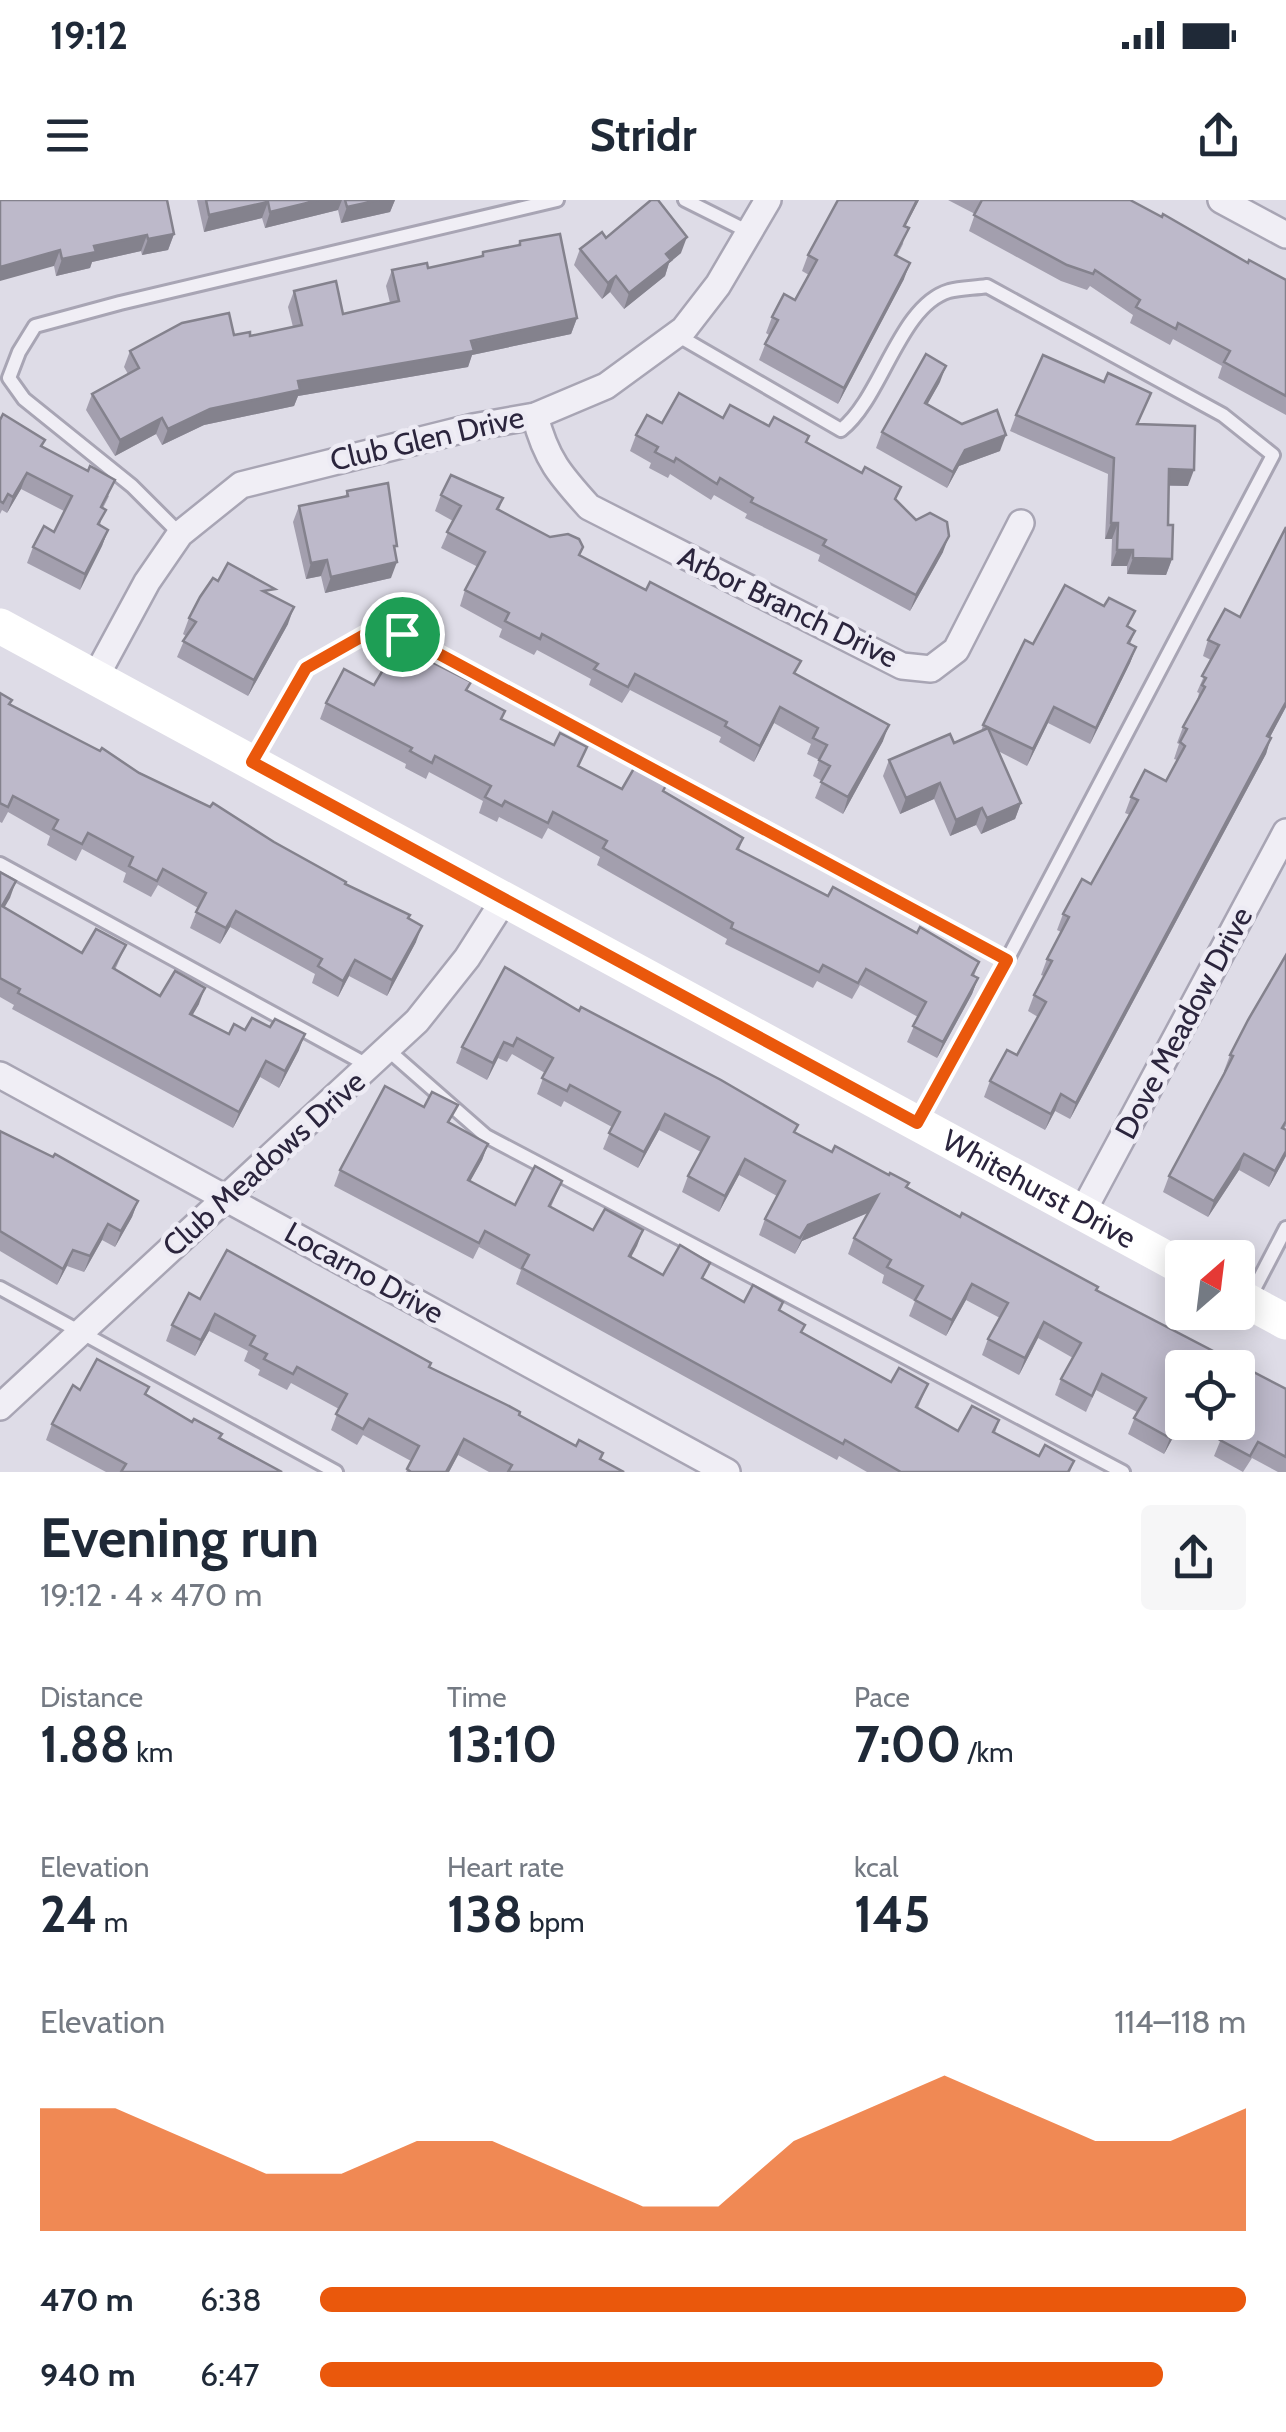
<!DOCTYPE html>
<html lang="en">
<head>
<meta charset="utf-8">
<style>
	:root { --surface:#fff; --page:#f6f6f7; --text:#1f2937; --muted:#747a83; --accent:#ea580c }
	body { margin:0; font-family:Cabin,sans-serif; background:var(--page); color:var(--text); height:100vh; display:flex; flex-direction:column; font-size:38px; white-space:nowrap }
	* { box-sizing:border-box; margin:0 }
	p { font-size:32px; color:var(--muted) }
	.icon { flex:none; width:55px; height:55px; fill:none; stroke:currentColor; stroke-width:2; stroke-linecap:round; stroke-linejoin:round }
	.map { position:relative; height:1272px; overflow:hidden }
	.sheet { display:flex; flex-direction:column; background:var(--surface); flex:1 }
	.sheet>* { flex:none }
	.needle { width:65px; rotate:28deg }
	.buttons { position:absolute; left:1165px; top:1040px; display:grid; gap:20px }
	.buttons a { display:grid; place-items:center; width:90px; height:90px; border-radius:10px; background:var(--surface); box-shadow:0 5px 25px #0003; font-size:50px }
	.pin { position:absolute; display:grid; place-items:center; width:85px; height:85px; color:#fff; margin:-42px; border:5px solid #fff; border-radius:50%; box-shadow:0 2px 10px #0007 }
	.round { display:grid; place-items:center; flex:none; width:105px; height:105px; border-radius:10px; background:var(--page) }
	.summary { display:flex; align-items:center; justify-content:space-between; height:170px; padding:0 40px }
	h1 { font-size:55px; font-weight:700; line-height:75px }
	.metrics { display:grid; grid-template-columns:repeat(3,1fr); gap:15px; height:170px; padding:10px 40px }
	.metrics div { display:grid; align-content:center }
	.metrics b { font-size:50px; font-weight:700 }
	.metrics small { font-size:28px; font-weight:400 }
	.metrics p { font-size:28px }
	.chart { height:280px; padding:20px 40px }
	.chart p { display:flex; justify-content:space-between }
	.chart svg { width:100%; height:180px; margin-top:10px; fill:var(--accent); opacity:.7 }
	ul { padding:0 40px; list-style:none; font-size:32px }
	li { display:grid; grid-template-columns:160px 120px 1fr; align-items:center; height:75px }
	li i { height:25px; border-radius:12px; background:var(--accent) }
	.status { display:flex; justify-content:space-between; align-items:center; height:70px; padding:0 50px; background:var(--surface); direction:ltr }
	.status svg { height:28px; fill:currentColor }
	header { display:flex; justify-content:space-between; align-items:center; height:130px; padding:0 40px; background:var(--surface); font-size:45px; font-weight:700 }
	.map>svg:first-child { display:block }
</style>
</head>
<body>
<div class="status"><b>19:12</b><svg viewBox="0 0 49 12"><path d="M0 12V9h3v3zM5 12V6h3v6zM10 12V3h3v9zM15 12V0h3v12zM26 1h20v11H26zM47 4h2v5h-2z"/></svg></div>
<header><svg class="icon" aria-label="menu" viewBox="0 0 24 24"><path d="M4 6h16M4 12h16M4 18h16"/></svg>Stridr<svg class="icon" aria-label="share" viewBox="0 0 24 24"><path d="M12 15V3M7 8l5-5 5 5M5 13v7h14v-7"/></svg></header>
<div class="map">
<svg width="1286" height="1272" viewBox="0 0 1286 1272">
	<rect width="100%" height="100%" fill="#dedce7"/>
	<g fill="none" stroke-linecap="round" stroke-linejoin="round">
		<g stroke="#a8a5b4" stroke-width="18">
			<g id="lane">
				<polyline points="685,0 749,32"/>
				<path d="M677 135 841 230C882 198 899 106 949 91 961 88 975 88 987 86L1223 215 1273 255 1007 760 918 921"/>
				<polyline points="180,334 132,286 24,199 9,178 19,152 35,126 120,103 557,0"/>
				<polyline points="253,560 306,468 366,434 401,434 1007,760"/>
				<polyline points="0,664 371,867"/>
				<polyline points="388,850 486,936 1123,1272"/>
				<polyline points="0,1088 336,1272"/>
				<polyline points="1250,1097 1286,1028"/>
			</g>
		</g>
		<g stroke="#a8a5b4" stroke-width="30">
			<g id="street">
				<polyline points="1221,0 1286,35"/>
				<path d="M535 216C546 259 560 275 589 307L902 466 931 469 956 450 1021 323"/>
				<polyline points="95,478 147,382 180,334 241,285 473,227 535,216 606,186 684,129 718,85 768,0"/>
				<polyline points="0,875 727,1272"/>
				<polyline points="1082,1013 1286,632"/>
				<polyline points="0,1207 417,821 467,758 504,700"/>
			</g>
		</g>
		<use href="#lane" stroke="#f0eef5" stroke-width="12"/>
		<use href="#street" stroke="#f0eef5" stroke-width="25"/>
		<g stroke="#fff" stroke-width="35">
			<path id="s1" d="M0 426 1182 1067"/>
			<polyline points="1238,1096 1286,1122"/>
		</g>
	</g>
	<g fill="#a39fae">
		<polygon points="0,0 174,34 168,50 142,55 141,51 92,62 90,68 56,76 54,66"/>
		<polygon points="197,0 395,0 390,12 341,23 338,10 265,28 262,18 204,32"/>
		<polygon points="838,0 919,0 905,26 903,44 897,56 904,79 838,204 759,160 769,135 766,133 772,117 795,100 809,75 802,71 808,55"/>
		<polygon points="948,0 1130,0 1248,63 1286,80 1286,215 1218,178 1222,166 1173,139 1170,145 1130,123 1133,115 1090,86 1087,90 1061,81 969,31 975,14"/>
		<polygon points="606,38 681,53 669,63 665,76 624,109 610,92 602,99 574,65 580,49"/>
		<polygon points="520,41 577,118 571,134 472,155 468,167 298,196 294,206 204,225 162,245 156,234 115,256 86,210 92,194 128,174 124,167 130,151 234,135 250,136 293,127 288,107 294,91 343,114 390,103 386,86 392,70 428,68 481,57 483,52 518,45"/>
		<polygon points="940,182 927,205 1000,251 959,266 947,288 876,248 882,232"/>
		<polygon points="1104,182 1151,193 1138,224 1188,286 1169,286 1168,325 1172,359 1166,375 1127,374 1127,366 1111,366 1112,339 1105,339 1108,274 1010,231 1016,215"/>
		<polygon points="723,218 769,226 809,236 807,242 896,300 943,352 910,411 818,361 820,355 745,318 747,314 714,295 711,300 670,274 668,278 649,268 651,263 630,251 636,235 662,223"/>
		<polygon points="0,220 45,240 42,247 109,296 103,308 100,326 108,330 102,346 80,390 27,363 33,347 54,332 64,311 21,289 7,313 2,310 0,314"/>
		<polygon points="347,291 391,378 325,393 321,376 306,379 293,322 299,306 345,297"/>
		<polygon points="441,295 503,298 499,310 550,337 583,347 580,356 796,474 883,541 843,614 815,598 822,581 813,576 819,560 807,554 811,544 774,523 754,562 719,542 721,537 630,490 622,503 589,485 591,479 537,450 534,455 499,437 502,429 460,406 465,390 478,367 441,348 453,321 435,311"/>
		<polygon points="1286,327 1286,507 1270,537 1266,554 1070,919 1055,911 1045,930 984,897 990,881 1017,855 1038,817 1028,811 1034,795 1044,776 1041,775 1047,759 1061,732 1057,730 1063,714 1091,684 1130,615 1125,613 1131,597 1166,581 1177,560 1174,559 1179,544 1177,543 1183,527 1197,502 1199,493 1197,492 1211,460 1203,456 1208,440 1240,417"/>
		<polygon points="218,381 272,396 288,424 248,496 177,457 186,436 183,434 189,418"/>
		<polygon points="1129,427 1135,431 1130,444 1136,447 1130,463 1090,544 1048,523 1027,566 998,551 1021,603 1015,619 981,634 976,625 950,636 934,599 900,614 883,576 889,560 954,543 981,532 983,525 1033,444"/>
		<polygon points="374,485 468,491 502,520 580,567 622,589 665,593 743,638 739,650 828,696 917,733 979,762 974,776 978,778 972,794 937,858 907,842 918,817 860,785 852,799 817,781 813,788 725,744 727,739 597,665 600,657 548,628 542,639 499,617 497,622 479,613 483,601 429,572 426,579 405,568 406,564 320,519 326,503"/>
		<polygon points="0,493 10,505 274,642 345,685 408,719 416,742 387,796 349,776 338,797 312,783 315,774 230,727 220,744 190,728 198,708 158,685 151,697 123,682 126,673 82,649 76,661 47,645 50,636 8,612 2,623 0,622"/>
		<polygon points="0,672 16,681 4,708 82,753 126,745 115,770 160,796 199,804 192,815 229,834 245,830 299,850 279,888 260,877 233,928 12,809 14,805 0,797"/>
		<polygon points="1286,755 1286,926 1284,929 1286,930 1286,956 1269,987 1239,970 1208,1017 1163,992 1169,976 1225,872 1224,871 1230,855"/>
		<polygon points="579,811 795,933 832,952 907,987 1097,1090 1286,1189 1286,1272 1278,1272 1252,1258 1243,1272 1214,1256 1221,1239 1190,1222 1238,1222 1182,1168 1182,1221 1164,1254 1128,1234 1137,1212 1096,1190 1086,1212 1055,1195 1061,1179 1073,1158 1038,1138 1019,1175 982,1155 988,1139 1000,1118 966,1100 946,1136 909,1116 915,1101 882,1083 884,1075 848,1054 854,1038 868,1013 802,1041 795,1054 759,1035 765,1019 777,996 739,975 719,1012 682,992 688,976 701,952 659,930 638,968 603,949 612,927 564,901 561,907 537,894 545,873 512,854 507,862 498,858 487,880 456,863 462,847"/>
		<polygon points="450,924 488,944 482,960 470,981 515,1005 562,981 551,1007 593,1030 643,1030 631,1057 663,1075 704,1079 744,1102 780,1110 802,1132 891,1182 928,1184 918,1208 958,1231 999,1220 995,1233 1039,1256 1074,1261 1070,1272 867,1272 839,1256 837,1260 516,1084 521,1070 479,1047 473,1059 334,986 340,970"/>
		<polygon points="0,931 138,1001 132,1017 115,1047 102,1040 84,1072 67,1066 57,1085 0,1051"/>
		<polygon points="200,1099 430,1167 624,1272 489,1272 458,1255 449,1272 406,1272 411,1261 363,1235 357,1245 331,1230 339,1209 291,1183 287,1190 258,1175 260,1170 244,1161 248,1151 209,1131 195,1156 166,1141 172,1125"/>
		<polygon points="149,1187 146,1195 282,1272 106,1272 46,1240 52,1224 80,1190"/>
	</g>
	<g fill="#84828d">
		<polygon points="319,0 342,0 338,10 265,28 270,12"/>
		<polygon points="379,0 395,0 390,12 341,23 347,7"/>
		<polygon points="917,0 919,0 902,33 908,17"/>
		<polygon points="268,2 262,18 204,32 209,15"/>
		<polygon points="174,34 168,50 142,55 148,39"/>
		<polygon points="147,35 141,51 92,62 90,68 56,76 62,59 94,46"/>
		<polygon points="687,37 681,53 669,63 665,76 624,109 629,93 666,54"/>
		<polygon points="60,50 54,66 0,81 0,67"/>
		<polygon points="910,63 904,79 838,204 844,188"/>
		<polygon points="616,76 610,92 602,99 608,83"/>
		<polygon points="577,118 571,134 472,155 468,167 298,196 294,206 204,225 162,245 168,229 210,209 298,181"/>
		<polygon points="946,166 940,182 919,219 925,203"/>
		<polygon points="162,218 156,234 115,256 120,240"/>
		<polygon points="1006,235 1000,251 959,266 947,288 953,272 965,250"/>
		<polygon points="1169,269 1194,270 1188,286 1164,285"/>
		<polygon points="27,273 21,289 7,313 13,297"/>
		<polygon points="1111,323 1118,323 1112,339 1105,339"/>
		<polygon points="108,330 102,346 80,390 85,374"/>
		<polygon points="949,336 943,352 910,411 916,395"/>
		<polygon points="1117,350 1133,350 1127,366 1111,366"/>
		<polygon points="1133,358 1172,359 1166,375 1127,374"/>
		<polygon points="327,360 321,376 306,379 311,363"/>
		<polygon points="397,362 391,378 325,393 331,377"/>
		<polygon points="294,407 288,424 248,496 254,480"/>
		<polygon points="1136,447 1130,463 1090,544 1096,528"/>
		<polygon points="1286,502 1286,507 1262,552 1267,536"/>
		<polygon points="780,507 774,523 754,562 760,546"/>
		<polygon points="1054,507 1048,523 1027,566 1033,549"/>
		<polygon points="889,525 883,541 843,614 848,597"/>
		<polygon points="1271,538 1266,554 1070,919 1076,903"/>
		<polygon points="940,583 934,599 900,614 906,598"/>
		<polygon points="1021,603 1015,619 981,634 987,618"/>
		<polygon points="982,608 976,625 950,636 956,620"/>
		<polygon points="16,681 10,698 0,715 0,711"/>
		<polygon points="236,711 230,727 220,744 226,728"/>
		<polygon points="422,726 416,742 387,796 392,780"/>
		<polygon points="355,760 349,776 338,797 343,781"/>
		<polygon points="978,778 972,794 937,858 943,842"/>
		<polygon points="205,788 199,804 184,830 190,814"/>
		<polygon points="305,834 299,850 279,888 285,871"/>
		<polygon points="504,842 498,858 487,880 493,863"/>
		<polygon points="266,861 260,877 233,928 239,912"/>
		<polygon points="1061,894 1055,911 1045,930 1051,914"/>
		<polygon points="665,914 659,930 638,968 644,952"/>
		<polygon points="488,944 482,960 462,996 468,980"/>
		<polygon points="1286,951 1286,956 1269,987 1275,971"/>
		<polygon points="1244,954 1239,970 1208,1017 1214,1001"/>
		<polygon points="745,959 739,975 719,1012 725,996"/>
		<polygon points="878,995 872,1011 802,1041 795,1054 808,1025"/>
		<polygon points="138,1001 132,1017 115,1047 121,1031"/>
		<polygon points="108,1024 102,1040 84,1072 90,1056"/>
		<polygon points="643,1030 637,1046 623,1072 629,1056"/>
		<polygon points="73,1050 67,1066 57,1085 63,1069"/>
		<polygon points="972,1084 966,1100 946,1136 952,1120"/>
		<polygon points="215,1114 209,1131 195,1156 201,1140"/>
		<polygon points="1044,1122 1038,1138 1019,1175 1025,1158"/>
		<polygon points="1182,1215 1182,1221 1164,1254 1170,1238"/>
		<polygon points="464,1239 458,1255 449,1272 446,1272"/>
	</g>
	<g fill="#bdb9ca" stroke="#84828d" stroke-width="2.5">
		<polygon points="0,0 167,0 174,34 148,39 147,35 94,46 96,52 62,59 60,50 0,67"/>
		<polygon points="206,0 319,0 270,12 268,2 209,15"/>
		<polygon points="345,0 379,0 347,7"/>
		<polygon points="651,0 658,0 687,37 666,54 671,60 629,93 616,76 608,83 580,49 602,32 606,38"/>
		<polygon points="838,0 917,0 904,26 909,28 895,55 910,63 844,188 765,144 778,120 772,117 784,94 795,100 817,60 808,55"/>
		<polygon points="982,0 1130,0 1162,17 1163,14 1248,63 1249,60 1286,80 1286,196 1224,162 1230,151 1178,123 1176,129 1136,107 1140,100 1095,70 1093,74 1067,65 974,15"/>
		<polygon points="560,34 577,118 471,141 474,151 298,181 300,190 210,209 168,229 162,218 120,240 92,194 139,168 130,151 182,123 229,113 234,135 250,132 250,136 302,125 294,91 336,81 343,114 399,101 392,70 427,63 428,68 483,56 483,52 520,45 520,41"/>
		<polygon points="926,154 946,166 925,203 962,224 997,210 1006,235 965,250 953,272 882,232"/>
		<polygon points="1043,155 1104,182 1108,173 1151,193 1137,224 1195,226 1194,270 1169,269 1168,325 1173,325 1172,359 1133,358 1133,350 1117,350 1118,323 1111,323 1114,258 1016,215"/>
		<polygon points="679,193 723,218 730,205 769,226 774,217 809,236 806,242 862,273 865,267 901,287 895,299 916,320 930,313 947,322 949,336 916,395 823,345 826,340 751,302 753,298 720,278 717,284 676,258 674,262 655,252 658,247 636,235 647,215 662,223"/>
		<polygon points="3,214 45,240 41,246 88,271 90,266 115,280 101,307 106,310 98,324 108,330 85,374 33,347 44,326 54,332 72,296 27,273 13,297 8,294 3,303 0,301 0,220"/>
		<polygon points="451,275 503,298 497,309 550,337 568,334 579,339 583,347 579,355 646,390 650,382 801,461 794,473 889,525 848,597 821,582 830,566 819,560 827,545 813,538 818,528 780,507 760,546 725,526 727,522 635,474 628,487 594,469 598,464 542,434 540,439 505,421 509,413 465,390 485,352 447,332 461,306 441,295"/>
		<polygon points="388,283 397,346 394,346 397,362 331,377 327,360 311,363 299,306 348,296 347,291"/>
		<polygon points="1286,327 1286,502 1267,536 1271,538 1076,903 1061,894 1051,914 990,881 1007,850 1017,855 1046,802 1034,795 1052,761 1047,759 1069,717 1063,714 1082,679 1091,684 1138,600 1131,597 1145,570 1166,581 1185,546 1180,542 1187,529 1183,527 1205,487 1202,485 1206,478 1202,476 1219,445 1208,440 1225,409 1240,417"/>
		<polygon points="228,363 275,389 263,391 294,407 254,480 183,441 196,422 189,418 200,397 213,378 218,381"/>
		<polygon points="1065,385 1104,406 1109,398 1135,411 1127,426 1135,431 1128,443 1136,447 1096,528 1054,507 1033,549 983,525 1025,440 1033,444"/>
		<polygon points="398,445 471,482 466,490 505,511 501,519 554,545 560,533 587,547 578,566 622,589 640,558 671,576 663,591 743,638 737,649 828,696 833,687 917,733 920,727 979,762 972,775 978,778 943,842 913,826 926,802 866,769 858,783 823,765 819,772 731,728 733,723 603,648 607,641 553,612 548,623 505,601 502,606 485,597 491,586 435,556 432,563 410,551 412,548 326,503 344,469 374,485"/>
		<polygon points="0,493 12,500 9,504 100,551 102,548 139,573 210,607 213,603 274,642 346,682 345,684 410,715 408,718 422,726 392,780 355,760 343,781 318,766 322,759 236,711 226,728 196,712 206,693 163,669 157,681 129,666 133,657 88,633 82,644 53,629 58,620 13,596 8,607 0,603"/>
		<polygon points="988,528 1021,603 987,618 982,608 956,620 940,583 906,598 889,560 950,534 954,543"/>
		<polygon points="0,672 16,681 2,706 82,753 96,729 126,745 113,768 160,796 175,771 205,788 190,814 229,834 234,824 245,830 252,818 270,827 275,819 305,834 285,871 266,861 239,912 18,793 20,789 0,778"/>
		<polygon points="1286,755 1286,921 1282,928 1286,930 1286,951 1275,971 1244,954 1214,1001 1169,976 1224,874 1233,856 1230,855 1248,820"/>
		<polygon points="505,767 579,811 581,807 721,880 798,925 794,932 832,952 835,946 889,975 890,973 909,983 906,987 960,1017 962,1013 1098,1087 1096,1090 1286,1189 1286,1257 1258,1242 1250,1256 1220,1240 1229,1224 1226,1222 1238,1222 1238,1168 1182,1168 1182,1215 1170,1238 1134,1218 1146,1198 1102,1174 1092,1196 1061,1179 1081,1143 1044,1122 1025,1158 988,1139 1008,1103 972,1084 952,1120 915,1100 923,1086 887,1067 891,1060 854,1038 878,995 808,1025 800,1038 765,1019 785,981 745,959 725,996 688,976 709,937 665,914 644,952 609,933 620,912 570,885 567,891 542,878 553,858 517,838 513,846 504,842 493,863 462,847"/>
		<polygon points="385,886 424,907 432,892 458,905 448,922 488,944 468,980 515,1005 535,966 562,981 549,1006 593,1030 605,1009 643,1030 629,1056 663,1075 680,1045 710,1063 702,1078 744,1102 753,1085 783,1102 779,1110 805,1125 801,1132 844,1156 891,1182 899,1168 928,1184 916,1207 958,1231 972,1206 999,1220 993,1232 1039,1256 1045,1245 1074,1261 1068,1272 901,1272 845,1240 843,1244 522,1068 529,1055 485,1031 479,1043 340,970"/>
		<polygon points="0,931 53,957 55,954 138,1001 121,1031 108,1024 90,1056 73,1050 63,1069 0,1031"/>
		<polygon points="227,1050 431,1163 429,1167 507,1205 520,1212 519,1215 576,1246 579,1240 603,1253 600,1259 624,1272 508,1272 512,1265 464,1239 446,1272 411,1272 407,1269 419,1246 369,1219 363,1229 336,1214 347,1194 297,1167 293,1174 264,1159 267,1154 250,1145 255,1136 215,1114 201,1140 172,1125 189,1093 200,1099"/>
		<polygon points="97,1159 149,1187 145,1194 192,1222 194,1219 222,1234 219,1238 282,1272 121,1272 126,1264 52,1224 73,1185 80,1190"/>
	</g>
	<g fill="none" stroke-linecap="round" stroke-linejoin="round">
		<g stroke="#fff" stroke-width="20">
			<polygon id="route" points="366,434 402,434 1007,760 917,923 252,562 306,468"/>
		</g>
		<use href="#route" stroke="#ea580c" stroke-width="12"/>
	</g>
	<g text-anchor="middle" stroke-width="9" stroke-linejoin="round" paint-order="stroke">
		<g font-size="30" fill="#2b253d" stroke="#edebf4">
			<text transform="translate(427 239) rotate(-13)" y="10">Club Glen Drive</text>
			<text transform="translate(788 407) rotate(26)" y="10">Arbor Branch Drive</text>
			<text transform="translate(1184 823) rotate(-62)" y="10">Dove Meadow Drive</text>
			<text transform="translate(264 964) rotate(-42)" y="10">Club Meadows Drive</text>
			<text dy="10" stroke="none"><textPath href="#s1" startOffset="1182">Whitehurst Drive</textPath></text>
			<text transform="translate(364 1073) rotate(29)" y="10">Locarno Drive</text>
		</g>
	</g>
</svg>
<div class="buttons">
<a><svg class="needle" viewBox="-14 -14 28 28"><path d="M0-13l5 13h-10z" fill="#e53935"/><path d="M0 13l5-13h-10z" fill="#747a83"/></svg></a>
<a><svg class="icon" aria-label="locate" viewBox="0 0 24 24"><circle cx="12" cy="12" r="6"/><path d="M12 2v4M12 18v4M2 12h4M18 12h4"/></svg></a>
</div>
<div class="pin" style="left:402px;top:434px;background:#1e9e55"><svg class="icon" aria-label="arrive" viewBox="0 0 24 24"><path d="M6 21V4h12l-3 4 3 4H6"/></svg></div>
</div>
<section class="sheet">
<div class="summary"><div><h1>Evening run</h1><p>19:12 · 4 × 470 m</p></div><a class="round"><svg class="icon" aria-label="share" viewBox="0 0 24 24"><path d="M12 15V3M7 8l5-5 5 5M5 13v7h14v-7"/></svg></a></div>
<div class="metrics">
<div><p>Distance</p><b>1.88<small> km</small></b></div>
<div><p>Time</p><b>13:10</b></div>
<div><p>Pace</p><b>7:00<small> /km</small></b></div>
</div>
<div class="metrics">
<div><p>Elevation</p><b>24<small> m</small></b></div>
<div><p>Heart rate</p><b>138<small> bpm</small></b></div>
<div><p>kcal</p><b>145</b></div>
</div>
<div class="chart"><p><span>Elevation</span>114–118 m</p>
<svg viewBox="0 0 160 44" preserveAspectRatio="none"><path d="M0 44V14L10 14L20 22L30 30L40 30L50 22L60 22L70 30L80 38L90 38L100 22L110 14L120 6L130 14L140 22L150 22L160 14V44z"/></svg>
</div>
<ul>
<li><b>470 m</b>6:38<i style="width:100%"></i></li>
<li><b>940 m</b>6:47<i style="width:91%"></i></li>
</ul>
</section>
</body>
</html>
